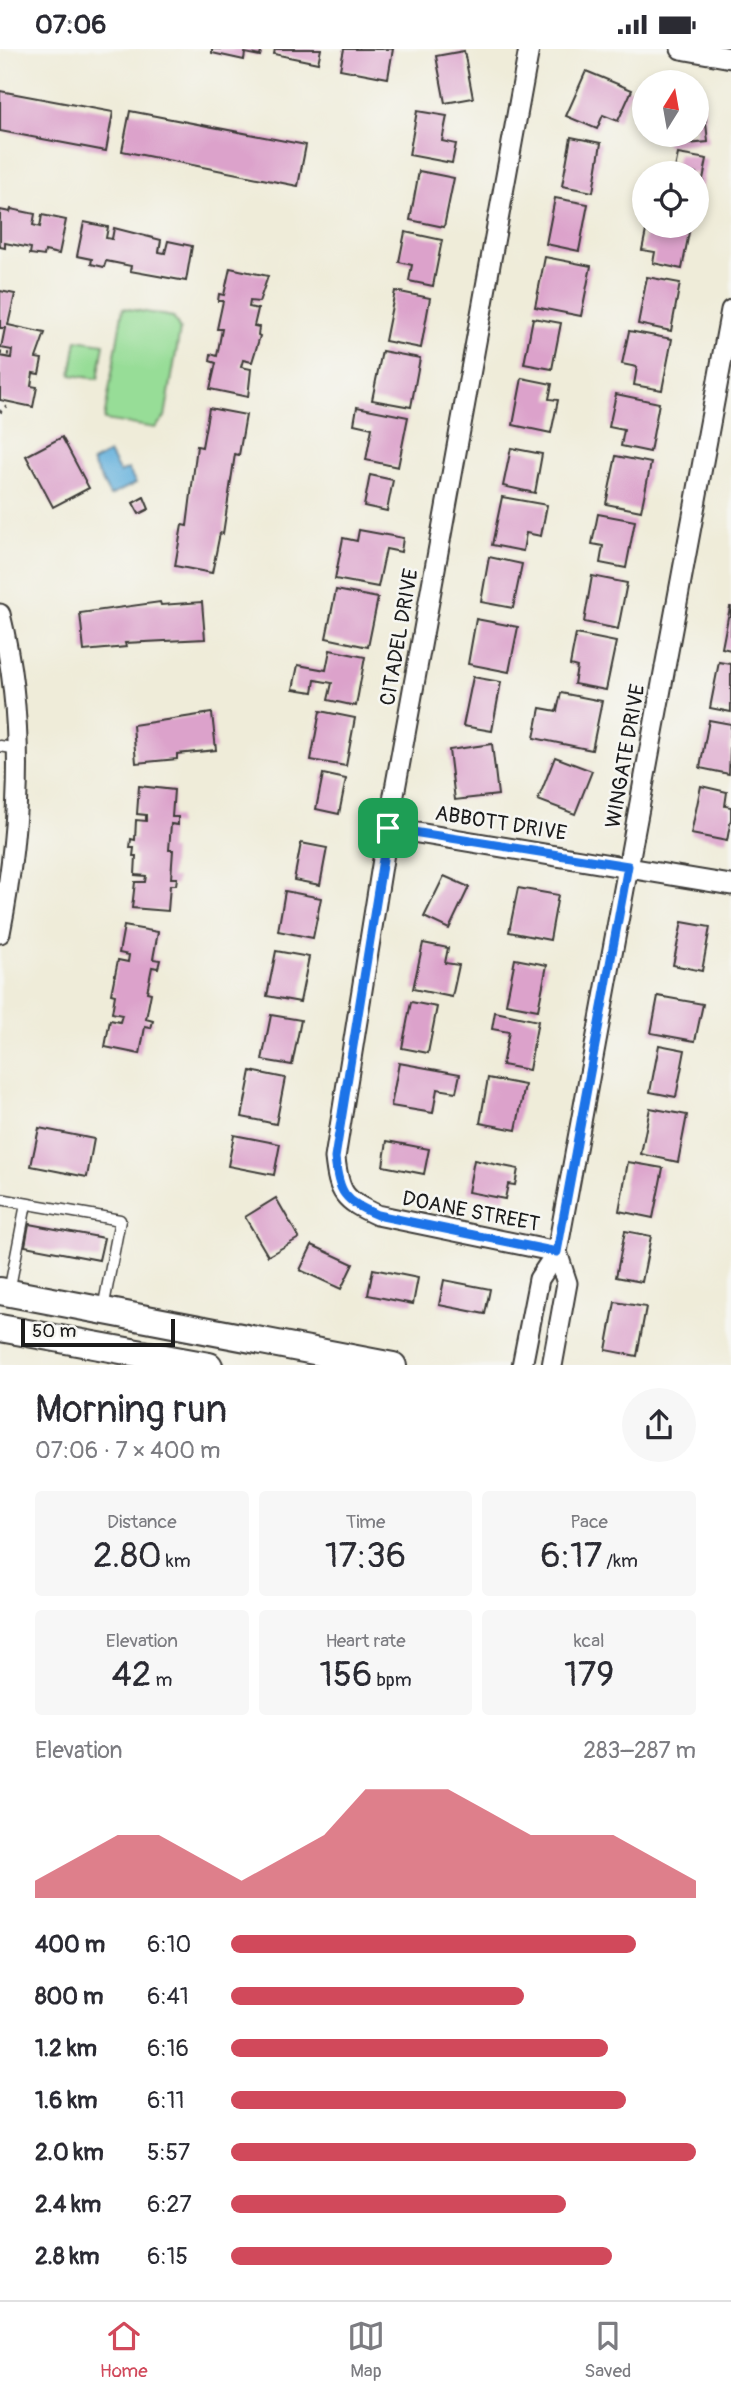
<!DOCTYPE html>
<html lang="en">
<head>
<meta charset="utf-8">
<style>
	:root { --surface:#fff; --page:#f7f7f7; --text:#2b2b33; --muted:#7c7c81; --line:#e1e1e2; --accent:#d1495b }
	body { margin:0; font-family:Pangolin,sans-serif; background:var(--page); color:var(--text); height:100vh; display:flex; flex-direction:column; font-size:26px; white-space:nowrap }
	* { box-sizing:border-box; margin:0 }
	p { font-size:23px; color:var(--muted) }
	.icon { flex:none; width:38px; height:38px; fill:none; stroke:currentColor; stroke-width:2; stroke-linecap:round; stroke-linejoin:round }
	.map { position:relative; height:1316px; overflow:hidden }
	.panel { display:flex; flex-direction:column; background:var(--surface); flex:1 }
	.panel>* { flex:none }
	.needle { width:46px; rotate:11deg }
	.buttons { position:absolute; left:632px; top:21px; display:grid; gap:14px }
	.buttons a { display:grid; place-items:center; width:77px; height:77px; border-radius:50%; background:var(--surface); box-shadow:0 4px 10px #0003; font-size:35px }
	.scale { position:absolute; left:21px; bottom:18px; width:154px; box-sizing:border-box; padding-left:7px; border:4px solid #1c1c1c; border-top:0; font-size:19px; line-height:24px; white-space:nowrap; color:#1c1c1c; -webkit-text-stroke:5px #f6f6f2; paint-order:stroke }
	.pin { position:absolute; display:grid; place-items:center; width:60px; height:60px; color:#fff; margin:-30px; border-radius:14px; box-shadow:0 4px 10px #0006 }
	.round { display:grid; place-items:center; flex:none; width:74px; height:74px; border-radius:37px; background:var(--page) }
	.headline { display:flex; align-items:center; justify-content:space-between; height:119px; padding:0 35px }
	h1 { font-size:38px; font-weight:600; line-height:52px }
	.metrics { display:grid; grid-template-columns:repeat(3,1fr); gap:10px; height:119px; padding:7px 35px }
	.metrics div { display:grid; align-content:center; border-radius:7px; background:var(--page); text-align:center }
	.metrics b { font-size:35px; font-weight:600 }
	.metrics small { font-size:19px; font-weight:400 }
	.metrics p { font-size:19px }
	.chart { height:196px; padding:14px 35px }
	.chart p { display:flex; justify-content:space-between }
	.chart svg { width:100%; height:126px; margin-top:7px; fill:var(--accent); opacity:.7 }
	ul { padding:0 35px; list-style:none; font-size:23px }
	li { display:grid; grid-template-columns:112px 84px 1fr; align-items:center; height:52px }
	li i { height:18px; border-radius:9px; background:var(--accent) }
	.status { display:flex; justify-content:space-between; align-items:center; height:49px; padding:0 35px; background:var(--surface); direction:ltr }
	.status svg { height:19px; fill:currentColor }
	.dock { display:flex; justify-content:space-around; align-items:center; height:98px; border-top:2px solid var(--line); background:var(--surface); font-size:19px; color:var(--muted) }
	.dock a { display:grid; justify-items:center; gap:4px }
	.dock .current { color:var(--accent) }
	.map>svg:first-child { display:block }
</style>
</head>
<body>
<div class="status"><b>07:06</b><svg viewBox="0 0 49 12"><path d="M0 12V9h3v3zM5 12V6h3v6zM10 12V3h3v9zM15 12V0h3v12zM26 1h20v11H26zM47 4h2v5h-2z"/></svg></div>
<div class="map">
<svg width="731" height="1317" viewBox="0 0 731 1317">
	<rect width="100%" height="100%" fill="#f6f6f2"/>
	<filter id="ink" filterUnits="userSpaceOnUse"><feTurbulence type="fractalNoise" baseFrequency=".0143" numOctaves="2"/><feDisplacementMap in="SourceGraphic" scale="14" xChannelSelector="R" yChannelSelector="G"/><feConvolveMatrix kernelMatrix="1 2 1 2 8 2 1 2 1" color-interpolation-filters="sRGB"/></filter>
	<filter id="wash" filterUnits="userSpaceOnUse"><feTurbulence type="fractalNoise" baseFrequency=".00686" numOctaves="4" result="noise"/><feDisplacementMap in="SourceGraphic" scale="28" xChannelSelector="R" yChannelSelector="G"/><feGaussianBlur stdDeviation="1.57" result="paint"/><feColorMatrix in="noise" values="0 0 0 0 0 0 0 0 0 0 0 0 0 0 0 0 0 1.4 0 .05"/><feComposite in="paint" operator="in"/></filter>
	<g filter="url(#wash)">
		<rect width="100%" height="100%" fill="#efecd9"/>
		<g fill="#97dd97" stroke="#5a7c5a" stroke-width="2">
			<polygon points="123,259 173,268 180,281 165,368 155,379 104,371"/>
			<polygon points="77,291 104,295 98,330 71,326"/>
		</g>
		<polygon fill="#63b0dc" stroke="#40667c" stroke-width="2" points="109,404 120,424 128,420 136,434 110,447 92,413"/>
		<g id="blocks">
			<g fill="#dca2cb">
				<polygon points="212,0 262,0 260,7 245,4 244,11 212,4"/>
				<polygon points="275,0 321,0 318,14 274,5"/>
				<polygon points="344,0 393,0 388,29 340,20"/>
				<polygon points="464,2 473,49 445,54 436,7"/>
				<polygon points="586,22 632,41 618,72 603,66 597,80 566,67"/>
				<polygon points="0,42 113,63 106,102 0,82"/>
				<polygon points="703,45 708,93 666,97 665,86 696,86 696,46"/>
				<polygon points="130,62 306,96 298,137 122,102"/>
				<polygon points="417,62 447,67 442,92 456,95 452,114 409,106"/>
				<polygon points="571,88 601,94 593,143 562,137"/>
				<polygon points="678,105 707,110 698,156 696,124 674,124"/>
				<polygon points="419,122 454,129 444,178 410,171"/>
				<polygon points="555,149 588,155 579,202 546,195"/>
				<polygon points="11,160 35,165 33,176 40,178 42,166 66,171 59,205 45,202 44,207 30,205 31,199 5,194 5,199 0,198 0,161 10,163"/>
				<polygon points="84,173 108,178 106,189 112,190 114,179 161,191 159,203 165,204 168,192 192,197 186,232 130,222 131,217 106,212 104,218 91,215 92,210 77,207"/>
				<polygon points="647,177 690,178 682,220 653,214 655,203 642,201"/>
				<polygon points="405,183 442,191 433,237 409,232 412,216 399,213"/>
				<polygon points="545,208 591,217 581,267 535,258"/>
				<polygon points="230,219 268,227 259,253 250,252 249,258 258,260 254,277 259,278 258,286 260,287 252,313 243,311 241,318 251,320 248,348 210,340 216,314 210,312 211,305 217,307 222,280 217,280 223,252 218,252 219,245 224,246"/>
				<polygon points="647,228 680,234 671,282 638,275"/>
				<polygon points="0,242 15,245 8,276 45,284 36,309 42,310 39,325 33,324 31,337 37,338 33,358 0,351 0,307 11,309 12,301 1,299 5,279 0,279"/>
				<polygon points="395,242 430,249 421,299 385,292"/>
				<polygon points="533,269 561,274 552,320 524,315"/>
				<polygon points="629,282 672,290 662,341 634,336 637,318 622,315"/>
				<polygon points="382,302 420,309 411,358 372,351"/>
				<polygon points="522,329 552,335 549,350 558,351 551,384 513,376"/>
				<polygon points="616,345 659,354 650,403 621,397 624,381 609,378"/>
				<polygon points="357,358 408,368 398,418 366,411 372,379 354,375"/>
				<polygon points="209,359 246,366 239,406 235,405 223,485 220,484 212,524 175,517 182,476 187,477 197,397 202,398"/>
				<polygon points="62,388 89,439 53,458 26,407"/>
				<polygon points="511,399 542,405 535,444 503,437"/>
				<polygon points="616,407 651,414 641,462 606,455"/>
				<polygon points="370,426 393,431 387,462 364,457"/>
				<polygon points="144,448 149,460 139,465 133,454"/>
				<polygon points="502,448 547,456 541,487 526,484 523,502 492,496"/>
				<polygon points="598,465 635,472 626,519 600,514 603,497 592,495"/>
				<polygon points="359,481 403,489 401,503 386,500 378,538 335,530 343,489 357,492"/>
				<polygon points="489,508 522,515 513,559 481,553"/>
				<polygon points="592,527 627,534 618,580 584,573"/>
				<polygon points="336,541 378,549 368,598 326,589"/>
				<polygon points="160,553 161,556 202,553 205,590 125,594 126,598 84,602 80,564"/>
				<polygon points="730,558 731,558 731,601 722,599"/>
				<polygon points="476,570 518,578 509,623 468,615"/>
				<polygon points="576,585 616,593 606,641 574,635 577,618 570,616"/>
				<polygon points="330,601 365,608 356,657 328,651 332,634 315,631 313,643 293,640 298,616 326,621"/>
				<polygon points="719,613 731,615 731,663 710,659"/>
				<polygon points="473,628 501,633 492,682 463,677"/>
				<polygon points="561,644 602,652 592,701 534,689 540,659 557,662"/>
				<polygon points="320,662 355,669 346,717 311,711"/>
				<polygon points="212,664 216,701 177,705 177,710 136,714 133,676"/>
				<polygon points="709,671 731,675 729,725 700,719"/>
				<polygon points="492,695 498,746 455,751 449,701"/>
				<polygon points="555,708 592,722 575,765 538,751"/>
				<polygon points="323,725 346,730 339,765 316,760"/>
				<polygon points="139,737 174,741 172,768 178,768 178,776 171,775 169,801 173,801 171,829 177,829 176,836 170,836 168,862 132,859 135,833 145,833 146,827 135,826 136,807 133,807 134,799 130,799 131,790 135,791 136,771 146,772 146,766 137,765"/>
				<polygon points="701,737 727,743 725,757 731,758 731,770 727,792 691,785"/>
				<polygon points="301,794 327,799 320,836 294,831"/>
				<polygon points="444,827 469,838 449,880 424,868"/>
				<polygon points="518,839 558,846 550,891 509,883"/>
				<polygon points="285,842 321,849 313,889 278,882"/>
				<polygon points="682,873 710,878 702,922 673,916"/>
				<polygon points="124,877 158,883 153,910 160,911 158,919 152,918 147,943 151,944 146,970 153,972 151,979 145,978 140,1005 105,998 110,971 120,973 122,966 112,964 115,946 111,945 118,911 128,913 129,906 119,904"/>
				<polygon points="423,894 448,899 445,914 459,916 452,948 413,940"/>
				<polygon points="276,902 309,908 300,953 267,947"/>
				<polygon points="515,910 547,916 538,961 506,955"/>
				<polygon points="658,947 703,955 695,992 651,984"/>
				<polygon points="411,953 437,958 428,1004 402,999"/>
				<polygon points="495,963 538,972 529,1021 502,1016 509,983 492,980"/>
				<polygon points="271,966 301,971 292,1016 262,1011"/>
				<polygon points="659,996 685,1001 676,1048 650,1043"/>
				<polygon points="399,1014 460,1025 456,1043 437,1040 433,1064 391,1057"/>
				<polygon points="251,1022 285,1029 276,1075 242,1068"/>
				<polygon points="488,1029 525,1036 516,1081 480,1074"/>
				<polygon points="650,1059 687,1066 678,1113 641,1105"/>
				<polygon points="39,1079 94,1090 87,1128 31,1117"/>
				<polygon points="234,1086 280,1095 274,1126 228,1117"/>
				<polygon points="387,1092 429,1100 424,1125 383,1117"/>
				<polygon points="474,1111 518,1120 515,1136 508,1135 505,1150 468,1143"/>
				<polygon points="628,1113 663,1119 653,1169 619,1162"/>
				<polygon points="276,1149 299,1189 268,1207 245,1168"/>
				<polygon points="29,1175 104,1189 99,1211 25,1197"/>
				<polygon points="625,1182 651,1187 642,1233 616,1228"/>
				<polygon points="312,1196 353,1215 341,1240 300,1221"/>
				<polygon points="373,1220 418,1229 413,1255 368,1246"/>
				<polygon points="444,1231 490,1240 485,1265 439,1256"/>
				<polygon points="615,1253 646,1258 637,1307 606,1301"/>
			</g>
		</g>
	</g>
	<g filter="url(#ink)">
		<use href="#blocks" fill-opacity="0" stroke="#3c3b38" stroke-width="2"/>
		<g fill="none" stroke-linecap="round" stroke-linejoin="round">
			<g stroke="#3c3b38" stroke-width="13">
				<g id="lane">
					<polyline points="0,697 18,700"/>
					<polyline points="0,1150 120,1171 103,1260"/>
					<polyline points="9,1243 26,1155"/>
				</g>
			</g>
			<g stroke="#3c3b38" stroke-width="23">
				<g id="street">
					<path d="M529 0 388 779 335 1109C339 1145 344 1151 377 1166L557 1203"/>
					<polyline points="681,0 731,9"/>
					<path d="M0 565C26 671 21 778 0 884"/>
					<polyline points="388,779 731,836"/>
					<polyline points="522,1317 539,1230 557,1203 731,261"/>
					<polyline points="552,1317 567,1234 557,1203"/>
				</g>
			</g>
			<g stroke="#3c3b38" stroke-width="30">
				<g id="secondary">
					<polyline points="0,1242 393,1317"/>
					<polyline points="0,1279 209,1317"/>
				</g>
			</g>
			<g stroke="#3c3b38" stroke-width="3.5" stroke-dasharray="2 5" stroke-linecap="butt">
				<polyline points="0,304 10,305"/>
				<polyline points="0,363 8,356"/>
			</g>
			<use href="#lane" stroke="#fff" stroke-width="10"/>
			<use href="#street" stroke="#fff" stroke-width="19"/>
			<use href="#secondary" stroke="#fff" stroke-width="26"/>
		</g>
	</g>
	<g fill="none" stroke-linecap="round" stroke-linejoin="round" filter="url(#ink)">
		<g stroke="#fff" stroke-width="14">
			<path id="route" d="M388 779 628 817 557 1203 377 1166C344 1151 339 1145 335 1109Z"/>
		</g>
		<use href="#route" stroke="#1a73e8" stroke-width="9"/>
	</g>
	<g text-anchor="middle" stroke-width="5" stroke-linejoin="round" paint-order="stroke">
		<g font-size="21" fill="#1c1c1c" stroke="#f6f6f2">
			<text transform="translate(399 588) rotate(-80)" y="7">CITADEL DRIVE</text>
			<text transform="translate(625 707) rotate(-80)" y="7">WINGATE DRIVE</text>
			<text transform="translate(501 774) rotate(9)" y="7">ABBOTT DRIVE</text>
			<text transform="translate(471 1162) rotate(11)" y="7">DOANE STREET</text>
		</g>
	</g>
</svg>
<div class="buttons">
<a><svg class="needle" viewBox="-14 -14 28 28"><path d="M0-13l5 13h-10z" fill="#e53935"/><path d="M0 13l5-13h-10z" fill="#7c7c81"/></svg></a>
<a><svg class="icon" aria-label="locate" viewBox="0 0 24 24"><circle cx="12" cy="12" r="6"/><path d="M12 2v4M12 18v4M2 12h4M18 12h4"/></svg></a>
</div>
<div class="scale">50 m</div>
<div class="pin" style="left:388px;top:779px;background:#1e9e55"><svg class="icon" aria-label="arrive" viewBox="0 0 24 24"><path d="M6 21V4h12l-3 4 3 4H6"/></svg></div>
</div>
<section class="panel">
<div class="headline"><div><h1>Morning run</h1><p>07:06 · 7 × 400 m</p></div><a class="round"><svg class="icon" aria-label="share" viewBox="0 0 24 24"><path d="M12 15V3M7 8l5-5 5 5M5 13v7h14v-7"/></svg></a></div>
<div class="metrics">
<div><p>Distance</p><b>2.80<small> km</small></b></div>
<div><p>Time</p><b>17:36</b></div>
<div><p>Pace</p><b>6:17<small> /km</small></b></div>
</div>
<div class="metrics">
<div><p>Elevation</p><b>42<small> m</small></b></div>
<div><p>Heart rate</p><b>156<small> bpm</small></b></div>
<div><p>kcal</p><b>179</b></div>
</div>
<div class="chart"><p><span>Elevation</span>283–287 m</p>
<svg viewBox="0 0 160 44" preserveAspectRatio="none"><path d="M0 44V38L10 30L20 22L30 22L40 30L50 38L60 30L70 22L80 6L90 6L100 6L110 14L120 22L130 22L140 22L150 30L160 38V44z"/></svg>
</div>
<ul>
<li><b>400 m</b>6:10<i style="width:87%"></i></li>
<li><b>800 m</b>6:41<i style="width:63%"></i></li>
<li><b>1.2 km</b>6:16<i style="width:81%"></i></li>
<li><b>1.6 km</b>6:11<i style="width:85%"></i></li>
<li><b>2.0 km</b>5:57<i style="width:100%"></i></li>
<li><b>2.4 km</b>6:27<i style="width:72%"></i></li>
<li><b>2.8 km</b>6:15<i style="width:82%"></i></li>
</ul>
</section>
<nav class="dock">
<a class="current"><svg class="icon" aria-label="home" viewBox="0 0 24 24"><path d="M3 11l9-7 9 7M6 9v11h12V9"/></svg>Home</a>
<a><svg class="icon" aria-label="map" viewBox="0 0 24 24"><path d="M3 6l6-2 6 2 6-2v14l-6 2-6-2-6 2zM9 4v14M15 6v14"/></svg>Map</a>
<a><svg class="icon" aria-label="saved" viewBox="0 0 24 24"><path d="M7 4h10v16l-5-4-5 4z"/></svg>Saved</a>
</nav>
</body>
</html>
